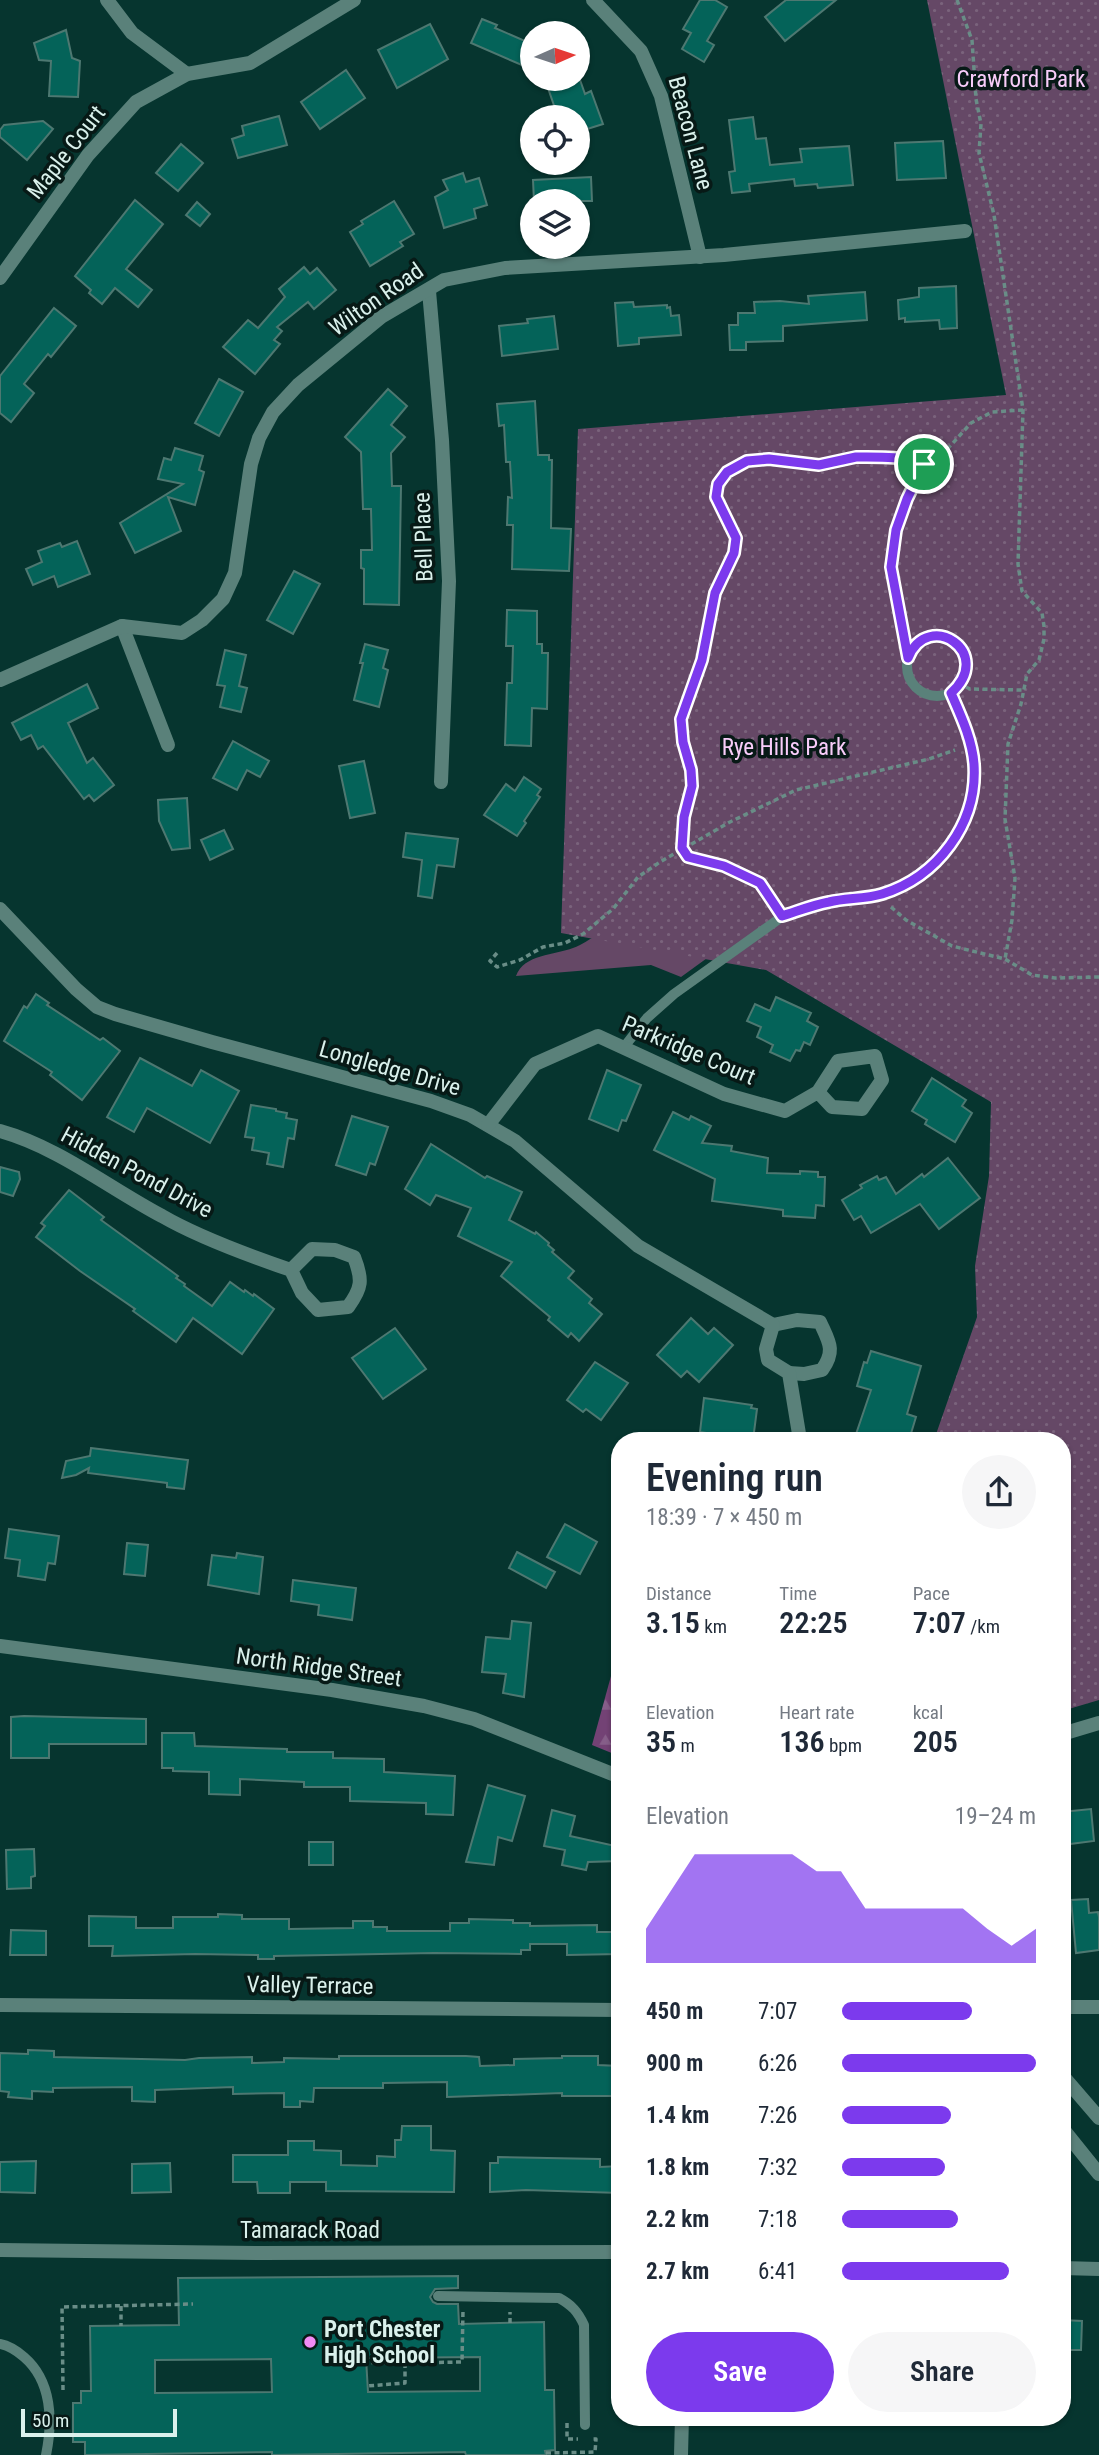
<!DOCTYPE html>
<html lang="en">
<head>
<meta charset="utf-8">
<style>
	:root { --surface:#fff; --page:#f6f6f7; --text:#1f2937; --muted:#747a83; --accent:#7c3aed }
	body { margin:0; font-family:"Roboto Condensed",sans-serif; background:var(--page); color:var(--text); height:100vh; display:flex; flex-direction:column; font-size:26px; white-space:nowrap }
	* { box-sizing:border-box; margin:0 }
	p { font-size:23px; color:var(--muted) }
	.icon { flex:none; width:38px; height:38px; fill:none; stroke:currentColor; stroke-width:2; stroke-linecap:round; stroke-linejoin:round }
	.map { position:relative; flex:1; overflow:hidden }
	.side { position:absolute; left:611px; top:1432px; width:460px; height:994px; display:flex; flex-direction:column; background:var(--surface); border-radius:28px; box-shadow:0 2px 5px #0004 }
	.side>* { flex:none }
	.needle { width:46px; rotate:87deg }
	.fabs { position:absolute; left:520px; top:21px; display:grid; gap:14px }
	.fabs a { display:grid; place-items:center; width:70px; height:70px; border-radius:50%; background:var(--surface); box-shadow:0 2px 5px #0004; font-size:35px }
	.scale { position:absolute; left:21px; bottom:18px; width:156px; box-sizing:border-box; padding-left:7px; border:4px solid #daf1ec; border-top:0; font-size:19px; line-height:24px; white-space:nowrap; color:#daf1ec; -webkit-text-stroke:5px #071916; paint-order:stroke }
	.pin { position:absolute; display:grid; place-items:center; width:60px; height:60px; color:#fff; margin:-30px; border:4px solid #fff; border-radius:50%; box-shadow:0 2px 7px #0007 }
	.round { display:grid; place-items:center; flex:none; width:74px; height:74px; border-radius:37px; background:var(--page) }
	.head { display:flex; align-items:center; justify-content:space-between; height:119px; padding:0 35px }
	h1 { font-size:38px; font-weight:600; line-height:52px }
	.figures { display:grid; grid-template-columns:repeat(3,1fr); gap:10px; height:119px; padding:7px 35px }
	.figures div { display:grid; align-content:center }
	.figures b { font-size:30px; font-weight:600 }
	.figures small { font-size:19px; font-weight:400 }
	.figures p { font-size:19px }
	.chart { height:196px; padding:14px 35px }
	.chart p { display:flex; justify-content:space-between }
	.chart svg { width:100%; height:126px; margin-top:7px; fill:var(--accent); opacity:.7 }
	.button { display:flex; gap:14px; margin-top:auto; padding:14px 35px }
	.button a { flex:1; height:80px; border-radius:42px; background:var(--accent); color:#fff; font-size:28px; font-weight:600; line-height:80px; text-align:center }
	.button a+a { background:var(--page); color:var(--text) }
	ul { padding:0 35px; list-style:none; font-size:23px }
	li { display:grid; grid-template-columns:112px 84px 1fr; align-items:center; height:52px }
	li i { height:18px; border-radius:9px; background:var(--accent) }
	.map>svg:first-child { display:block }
</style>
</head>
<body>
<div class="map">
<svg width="1099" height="2455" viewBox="0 0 1099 2455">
	<defs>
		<pattern id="forest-firs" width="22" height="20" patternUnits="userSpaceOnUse" patternTransform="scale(1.75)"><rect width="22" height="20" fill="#734275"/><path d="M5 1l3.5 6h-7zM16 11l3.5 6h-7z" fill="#865e89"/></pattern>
		<pattern id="park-dots" width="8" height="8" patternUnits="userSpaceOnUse" patternTransform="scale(1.75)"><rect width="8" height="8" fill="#654866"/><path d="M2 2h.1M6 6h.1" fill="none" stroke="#7a637c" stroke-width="1.8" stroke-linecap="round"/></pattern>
	</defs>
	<rect width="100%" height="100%" fill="#06352f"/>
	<path fill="#654866" d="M769 913 681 977 651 965 516 976C524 954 555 955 573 948 582 945 590 939 598 934Z"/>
	<polygon fill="url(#forest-firs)" points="619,1647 619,1756 592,1745"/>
	<polygon fill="url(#park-dots)" points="927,0 1099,0 1099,1700 1062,1711 1062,1440 934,1440 977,1317 975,1266 989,1176 991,1102 766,970 561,933 578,429 1006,395"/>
	<g fill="#046359" stroke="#4d7871" stroke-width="2" fill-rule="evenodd">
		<polygon points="700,0 715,0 727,7 707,41 714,45 704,62 682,49 691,33 683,29"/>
		<polygon points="786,0 836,0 785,41 765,17"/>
		<polygon points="482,19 497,25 495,28 532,44 524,66 471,43"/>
		<polygon points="430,24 448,59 397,88 378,50"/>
		<polygon points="66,30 72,58 80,61 78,97 49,96 51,61 39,60 34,43"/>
		<polygon points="346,70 365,98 320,129 301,102"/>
		<polygon points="579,77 585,94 591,91 603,124 578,132 578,117 558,117 548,88"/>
		<polygon points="279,116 287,145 238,158 232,139 244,135 242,126"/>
		<polygon points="753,117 756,139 766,138 770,165 802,162 800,149 849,146 853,185 818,188 817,184 795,186 794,179 749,184 750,191 732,193 729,172 735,171 729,120"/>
		<polygon points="43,121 53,129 27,160 0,137 0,130 4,125"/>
		<polygon points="943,141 946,178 897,180 895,143"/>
		<polygon points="181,144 203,163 178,191 156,173"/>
		<polygon points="463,173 466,182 479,178 487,205 474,209 476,218 444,228 435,197 448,190 443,180"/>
		<polygon points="591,177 592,201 534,201 533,180"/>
		<polygon points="135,200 163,224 126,269 152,290 138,307 115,288 102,304 89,293 91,290 75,276"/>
		<polygon points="394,201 414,234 400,242 403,246 370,266 350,232 363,224 361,221"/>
		<polygon points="197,202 210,214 200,226 186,215"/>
		<polygon points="304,267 310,274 317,268 336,290 314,309 308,302 277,327 282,331 274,340 280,344 255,374 223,347 248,320 258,328 285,297 279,289"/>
		<polygon points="956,286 957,328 940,329 939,320 905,322 905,318 899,319 898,300 919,297 919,288"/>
		<polygon points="865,292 867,320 783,326 783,341 746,342 746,350 730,350 729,325 738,325 738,313 755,313 754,302 780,301 809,304 808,296"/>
		<polygon points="633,302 634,307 667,305 667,308 670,307 671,316 679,315 681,335 639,338 639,344 618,346 615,303"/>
		<polygon points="54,308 76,326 51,357 48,354 24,384 34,393 11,422 0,413 0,376"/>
		<polygon points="554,316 558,349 502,356 499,326 528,323 527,319"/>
		<polygon points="219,379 243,392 219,436 195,423"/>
		<polygon points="388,389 407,406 391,425 405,437 391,453 392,486 401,486 399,605 364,604 364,569 361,568 361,550 372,550 371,509 363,509 361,452 345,437"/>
		<polygon points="535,401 538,455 549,455 549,460 552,460 551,528 571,529 569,571 512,569 513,525 507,525 508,497 512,498 510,462 506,462 504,425 499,426 497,404"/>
		<polygon points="175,448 203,456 199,470 204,472 195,505 168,497 181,531 135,553 120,523 183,484 158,479 164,458 171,460"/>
		<polygon points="77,541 90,574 58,587 54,576 33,585 26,569 42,562 38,551 60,543 62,547"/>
		<polygon points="294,571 320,584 293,634 267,620"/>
		<polygon points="507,610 537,611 537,644 542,644 542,653 548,653 547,709 532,708 531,746 505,745 507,683 512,683 513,646 506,646"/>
		<polygon points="365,644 388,650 383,668 388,670 379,707 354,700 363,663 360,663"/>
		<polygon points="225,650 246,655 239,686 247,688 241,712 220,707 225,686 217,685"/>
		<polygon points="87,684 98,708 68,723 87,763 93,758 114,785 94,801 89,795 84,799 43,746 38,749 31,735 21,740 12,723"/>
		<polygon points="233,741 269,761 260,777 247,770 237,790 213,778"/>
		<polygon points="364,761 375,813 350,818 339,766"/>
		<polygon points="524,777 541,789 537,795 540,797 524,821 526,823 517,836 484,815 506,784 515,791"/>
		<polygon points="187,798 190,848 172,850 159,821 158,800"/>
		<polygon points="224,830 233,849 210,860 201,840"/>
		<polygon points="406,833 458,839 454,867 437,865 432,898 418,896 422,860 403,857"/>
		<polygon points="36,994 49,1003 47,1005 100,1040 103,1038 120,1051 82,1100 50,1075 52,1072 4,1041 24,1006 27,1008"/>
		<polygon points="776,997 811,1013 807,1021 818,1027 810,1045 804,1042 800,1051 796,1050 790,1061 770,1052 773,1045 757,1037 761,1027 747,1021 755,1004 770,1011"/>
		<polygon points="140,1058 192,1086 201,1070 239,1091 210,1143 147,1108 134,1132 107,1117"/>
		<polygon points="607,1070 641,1085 626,1121 622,1120 618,1131 589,1119"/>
		<polygon points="932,1078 966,1100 962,1106 972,1113 955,1142 925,1124 927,1120 912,1111"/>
		<polygon points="251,1105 276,1109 276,1111 287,1113 286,1118 297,1120 294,1139 288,1138 283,1167 267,1164 269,1153 252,1150 254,1138 245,1137"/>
		<polygon points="673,1112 689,1120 691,1116 711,1126 702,1143 732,1146 731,1151 768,1158 767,1173 800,1174 800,1171 818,1172 818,1177 825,1177 824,1206 816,1205 815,1218 783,1216 783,1210 712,1201 715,1179 654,1150"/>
		<polygon points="352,1116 388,1127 375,1165 370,1163 366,1175 336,1165"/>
		<polygon points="431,1144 485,1178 487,1176 522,1192 509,1220 535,1234 536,1232 549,1243 548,1245 554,1250 552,1252 574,1271 568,1278 592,1299 589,1303 602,1314 579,1341 571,1333 568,1337 548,1320 550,1317 501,1276 512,1262 458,1236 471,1208 436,1195 430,1205 405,1189"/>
		<polygon points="948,1158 980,1198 939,1229 920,1204 871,1233 861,1216 854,1220 842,1200 862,1188 860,1185 877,1176 879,1180 886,1177 896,1194 922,1174 924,1177"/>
		<polygon points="0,1167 19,1172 20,1179 13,1196 0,1192"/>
		<polygon points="69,1190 104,1217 101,1220 178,1276 176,1278 185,1284 184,1286 212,1306 230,1282 244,1292 245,1290 253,1296 254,1294 274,1309 242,1354 193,1318 176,1342 133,1311 135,1309 80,1271 36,1237 45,1226 41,1223"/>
		<polygon points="691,1318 708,1334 714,1328 733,1345 699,1382 687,1371 681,1377 657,1355"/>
		<polygon points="395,1328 426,1369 383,1399 352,1358"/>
		<polygon points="871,1351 921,1366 907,1414 916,1417 909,1440 854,1440 871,1390 857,1386 864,1362 867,1363"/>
		<polygon points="595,1362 628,1383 601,1420 586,1409 583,1412 567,1400"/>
		<polygon points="704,1398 752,1405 751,1408 757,1409 753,1440 712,1440 713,1434 700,1432"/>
		<polygon points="91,1448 188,1460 184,1489 167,1487 167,1483 88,1473 89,1468 76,1475 62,1478 66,1461 90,1456"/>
		<polygon points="565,1524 597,1542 580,1574 547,1557"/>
		<polygon points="9,1529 59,1536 55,1564 48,1563 45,1580 18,1576 20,1560 5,1558"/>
		<polygon points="127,1543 148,1545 145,1576 124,1574"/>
		<polygon points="517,1552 555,1572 546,1588 509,1568"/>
		<polygon points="237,1553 263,1557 259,1594 208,1585 212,1555 236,1558"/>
		<polygon points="293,1580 356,1588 352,1620 318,1615 319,1605 291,1601"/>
		<polygon points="512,1621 531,1623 524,1697 503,1693 506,1674 482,1672 486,1637 510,1639"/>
		<polygon points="24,1716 146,1719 146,1744 49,1744 49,1758 11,1758 11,1717"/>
		<polygon points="162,1733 194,1733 195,1746 287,1749 287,1752 333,1752 333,1758 384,1759 384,1772 455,1776 453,1815 426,1814 426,1803 350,1801 350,1787 304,1787 304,1782 240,1779 240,1795 209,1794 209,1772 173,1771 173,1768 162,1768"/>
		<polygon points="488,1785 525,1796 512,1841 498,1837 494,1865 466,1862"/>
		<polygon points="1091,1809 1094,1841 1062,1845 1062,1812"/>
		<polygon points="552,1810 575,1816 570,1836 620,1847 620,1861 588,1862 586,1870 562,1865 565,1850 544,1846"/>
		<rect x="309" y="1842" width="24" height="23"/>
		<polygon points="34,1849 35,1874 35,1876 31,1877 31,1888 7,1889 6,1850"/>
		<polygon points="1088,1899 1089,1913 1098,1912 1099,1917 1099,1950 1076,1953 1071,1900"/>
		<polygon points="218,1914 242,1915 242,1919 289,1919 289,1929 353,1928 353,1921 373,1921 373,1927 387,1927 387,1931 450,1931 450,1923 469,1923 469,1919 513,1920 513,1923 530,1923 530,1926 597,1925 597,1932 620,1932 620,1954 567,1955 567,1944 530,1944 530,1950 521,1950 521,1954 434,1953 274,1956 274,1959 258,1959 258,1955 195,1954 112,1956 113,1946 89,1946 89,1916 136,1917 136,1928 173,1928 173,1917 218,1917"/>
		<polygon points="11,1930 46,1931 46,1955 10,1955"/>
		<polygon points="28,2050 54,2051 54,2057 185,2060 199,2058 252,2057 252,2063 284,2062 284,2058 339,2059 339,2056 466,2056 479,2057 480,2066 514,2065 514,2059 562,2058 562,2056 598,2056 598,2065 619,2066 619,2096 562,2096 562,2093 447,2097 447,2082 383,2083 383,2088 314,2088 313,2102 300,2101 300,2107 284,2107 284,2093 233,2094 233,2087 155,2090 155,2102 132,2101 132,2087 53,2088 53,2092 32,2091 32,2099 8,2097 9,2092 0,2091 0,2053 28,2054"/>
		<polygon points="402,2126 431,2126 431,2150 455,2151 454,2192 326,2191 326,2182 290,2182 290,2193 258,2193 257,2182 233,2182 233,2155 288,2155 288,2141 314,2141 314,2150 341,2151 341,2165 377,2166 377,2156 395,2157 395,2140 401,2140"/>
		<polygon points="498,2157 600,2159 600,2167 620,2166 620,2193 526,2190 490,2192 490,2163 498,2163"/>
		<polygon points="36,2161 35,2193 0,2192 0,2162"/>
		<polygon points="170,2163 171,2192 132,2193 132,2164"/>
		<path d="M458 2276V2288L435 2289 430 2297 433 2302 437 2304H458L459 2324 544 2322 545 2390H554L555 2450 545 2451 546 2455H466L465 2452 272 2455V2452L85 2455V2442H73V2403H81V2391H91L90 2326 179 2325 178 2278ZM480 2357V2391L368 2392 366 2358ZM271 2359 272 2392 155 2393V2360Z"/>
		<polygon points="1062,2320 1082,2321 1081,2350 1062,2350"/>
	</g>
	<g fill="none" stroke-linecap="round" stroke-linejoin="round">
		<g stroke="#698d87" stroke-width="3.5" stroke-dasharray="5 3.5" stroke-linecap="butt">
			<polyline points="957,0 972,40 976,99 981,124 979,153 994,215 1023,410 1018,564 1022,591 1042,613 1044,626 1044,639 1039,660 1027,674 1021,704 1008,744 1005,819 1015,878 1012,920 1005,959"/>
			<polyline points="908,658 892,567 896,530 907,499 924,464 942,455 971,423 992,412 1023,410"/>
			<polyline points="966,687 970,689 1023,690"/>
			<polyline points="773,903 760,883 724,866 688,857 682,848 684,817 692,786 691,770 683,742 681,719 702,660 715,593 734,553 736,538 716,497 718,484 727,472 747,462 769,459 819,465 856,457 889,457 913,460 924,464"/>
			<polyline points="891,907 906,920 952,946 1005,959 1032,975 1055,978 1099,977"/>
			<polyline points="497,953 490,961 497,967 520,960 543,947 565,943 583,934 613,909 638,877 660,862 730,822 796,790 929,759 955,750"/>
			<polyline points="121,2306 121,2326"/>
			<polyline points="510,2323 510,2312"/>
			<polyline points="337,2362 405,2363 405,2383 367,2386"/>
			<polyline points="405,2363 462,2362 463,2310"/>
			<polyline points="63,2390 62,2307 193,2304"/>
			<polyline points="567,2423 567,2439 578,2439"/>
			<polyline points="546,2453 595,2452 596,2439 593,2439"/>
		</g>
		<g stroke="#5a817a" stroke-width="10">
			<circle cx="937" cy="666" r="30"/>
			<polyline points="624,1047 647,1018 674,994 783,916 830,902 880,895 906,885 927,873 944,856 966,819 973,784 974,765 970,744 951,693"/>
			<path d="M438 2296 559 2298C572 2305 578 2312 584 2325L585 2425"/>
			<path d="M0 2344C10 2346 17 2351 24 2357 52 2381 53 2421 46 2455"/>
		</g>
		<g stroke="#5a817a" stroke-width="14">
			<polyline points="107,0 132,33 187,74"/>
			<polyline points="593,0 641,51 661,96 700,257"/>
			<polyline points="0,278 88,155 136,102 187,74 250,63 354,0"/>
			<polyline points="429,291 442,440 449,581 441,782"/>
			<polyline points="122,626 168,745"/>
			<polyline points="0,680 122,626 182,633 202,620 223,599 235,573 251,464 259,438 273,412 298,385 381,317 444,280 505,268 724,255 965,231"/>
			<polyline points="0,909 76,989 97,1007 115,1014 212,1042 431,1101 470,1115 515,1141 638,1246 773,1325"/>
			<polyline points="488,1125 535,1064 598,1036 724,1094 785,1111 818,1092 838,1061 875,1056 882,1080 862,1109 832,1107 818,1092"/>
			<path d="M0 1131C58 1147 109 1188 162 1216 200 1238 250 1256 291 1270L302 1293 318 1310 348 1307C362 1288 363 1280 354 1257L335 1250 312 1249 291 1270"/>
			<path d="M773 1325 797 1320 820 1322C829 1342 836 1350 822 1370L804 1374 789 1373"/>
			<polyline points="773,1325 766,1349 768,1360 789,1373 800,1440"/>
			<polyline points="0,2005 620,2010"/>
			<polyline points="1062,2007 1099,2007"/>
			<polyline points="0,2250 260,2253 620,2252"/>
			<polyline points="1062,2268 1099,2269"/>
			<polyline points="681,2455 682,2417"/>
		</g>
		<g stroke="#5a817a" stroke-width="14">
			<polyline points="0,1646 332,1690 424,1706 474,1719 620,1777"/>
			<polyline points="1062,1734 1099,1723"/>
			<polyline points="1062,2075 1099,2118"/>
			<polyline points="1062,2128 1099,2174"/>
		</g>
	</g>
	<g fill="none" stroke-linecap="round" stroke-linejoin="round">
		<g stroke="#fff" stroke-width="14">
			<path id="route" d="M856 457C879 457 902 456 924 464L907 499 896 530 891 567 908 658C928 608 996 653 951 693 961 716 972 739 974 764 978 824 937 877 882 894 865 899 846 898 829 902 813 905 798 911 782 916L760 883 724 866 688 857 682 848 684 817 692 786 691 770 683 742 681 719 702 660 715 593 734 553 736 538 716 497 718 484 727 472 747 461 769 459 819 465Z"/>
		</g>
		<use href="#route" stroke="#7c3aed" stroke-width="9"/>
	</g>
	<circle fill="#f18bf5" stroke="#071916" stroke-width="2.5" cx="310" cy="2342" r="7"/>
	<g text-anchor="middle" stroke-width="7" stroke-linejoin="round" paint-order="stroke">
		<g font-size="23" fill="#f9cdfa" stroke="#071916">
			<text x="1021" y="87">Crawford Park</text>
			<text x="784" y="755">Rye Hills Park</text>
		</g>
		<g font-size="23" fill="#daf1ec" stroke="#071916">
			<text transform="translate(691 133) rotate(75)" y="8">Beacon Lane</text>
			<text transform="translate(66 152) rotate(-52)" y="8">Maple Court</text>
			<text transform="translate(376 299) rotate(-35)" y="8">Wilton Road</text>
			<text transform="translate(423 537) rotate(-92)" y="8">Bell Place</text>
			<text transform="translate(689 1050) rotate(23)" y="8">Parkridge Court</text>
			<text transform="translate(390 1068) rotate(16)" y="8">Longledge Drive</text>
			<text transform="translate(137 1172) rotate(28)" y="8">Hidden Pond Drive</text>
			<text transform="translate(319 1667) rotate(8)" y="8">North Ridge Street</text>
			<text transform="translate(310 1985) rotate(1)" y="8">Valley Terrace</text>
			<text x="310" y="2238">Tamarack Road</text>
		</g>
		<g font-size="23" font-weight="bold" fill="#daf1ec" stroke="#071916" text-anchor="start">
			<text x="324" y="2337">Port Chester<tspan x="324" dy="26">High School</tspan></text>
		</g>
	</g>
</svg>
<div class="fabs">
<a><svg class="needle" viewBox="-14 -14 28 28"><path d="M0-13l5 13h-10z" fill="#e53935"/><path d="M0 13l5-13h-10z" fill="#747a83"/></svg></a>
<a><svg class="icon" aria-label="locate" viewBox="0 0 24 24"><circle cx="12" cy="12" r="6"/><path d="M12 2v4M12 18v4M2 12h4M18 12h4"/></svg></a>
<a><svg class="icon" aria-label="layers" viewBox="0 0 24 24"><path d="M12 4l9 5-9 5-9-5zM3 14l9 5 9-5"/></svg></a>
</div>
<div class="scale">50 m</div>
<div class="pin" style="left:924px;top:464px;background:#1e9e55"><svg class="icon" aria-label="arrive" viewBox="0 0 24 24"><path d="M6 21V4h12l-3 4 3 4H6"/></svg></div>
<section class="side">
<div class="head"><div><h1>Evening run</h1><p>18:39 · 7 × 450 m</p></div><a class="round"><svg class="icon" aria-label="share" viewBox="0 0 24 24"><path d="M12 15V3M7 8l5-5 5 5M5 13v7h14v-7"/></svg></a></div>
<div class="figures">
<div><p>Distance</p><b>3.15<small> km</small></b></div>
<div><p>Time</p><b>22:25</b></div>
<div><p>Pace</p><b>7:07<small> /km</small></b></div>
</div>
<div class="figures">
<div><p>Elevation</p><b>35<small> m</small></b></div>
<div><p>Heart rate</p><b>136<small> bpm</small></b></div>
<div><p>kcal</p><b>205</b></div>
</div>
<div class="chart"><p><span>Elevation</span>19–24 m</p>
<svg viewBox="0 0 160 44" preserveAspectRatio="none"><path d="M0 44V32L10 19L20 6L30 6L40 6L50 6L60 6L70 12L80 12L90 25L100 25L110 25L120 25L130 25L140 32L150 38L160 32V44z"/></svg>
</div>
<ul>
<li><b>450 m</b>7:07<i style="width:67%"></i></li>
<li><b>900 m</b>6:26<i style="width:100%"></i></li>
<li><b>1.4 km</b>7:26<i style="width:56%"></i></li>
<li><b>1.8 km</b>7:32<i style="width:53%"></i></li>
<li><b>2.2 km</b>7:18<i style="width:60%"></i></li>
<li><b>2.7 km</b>6:41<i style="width:86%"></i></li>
</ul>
<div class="button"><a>Save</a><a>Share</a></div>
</section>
</div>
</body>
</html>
